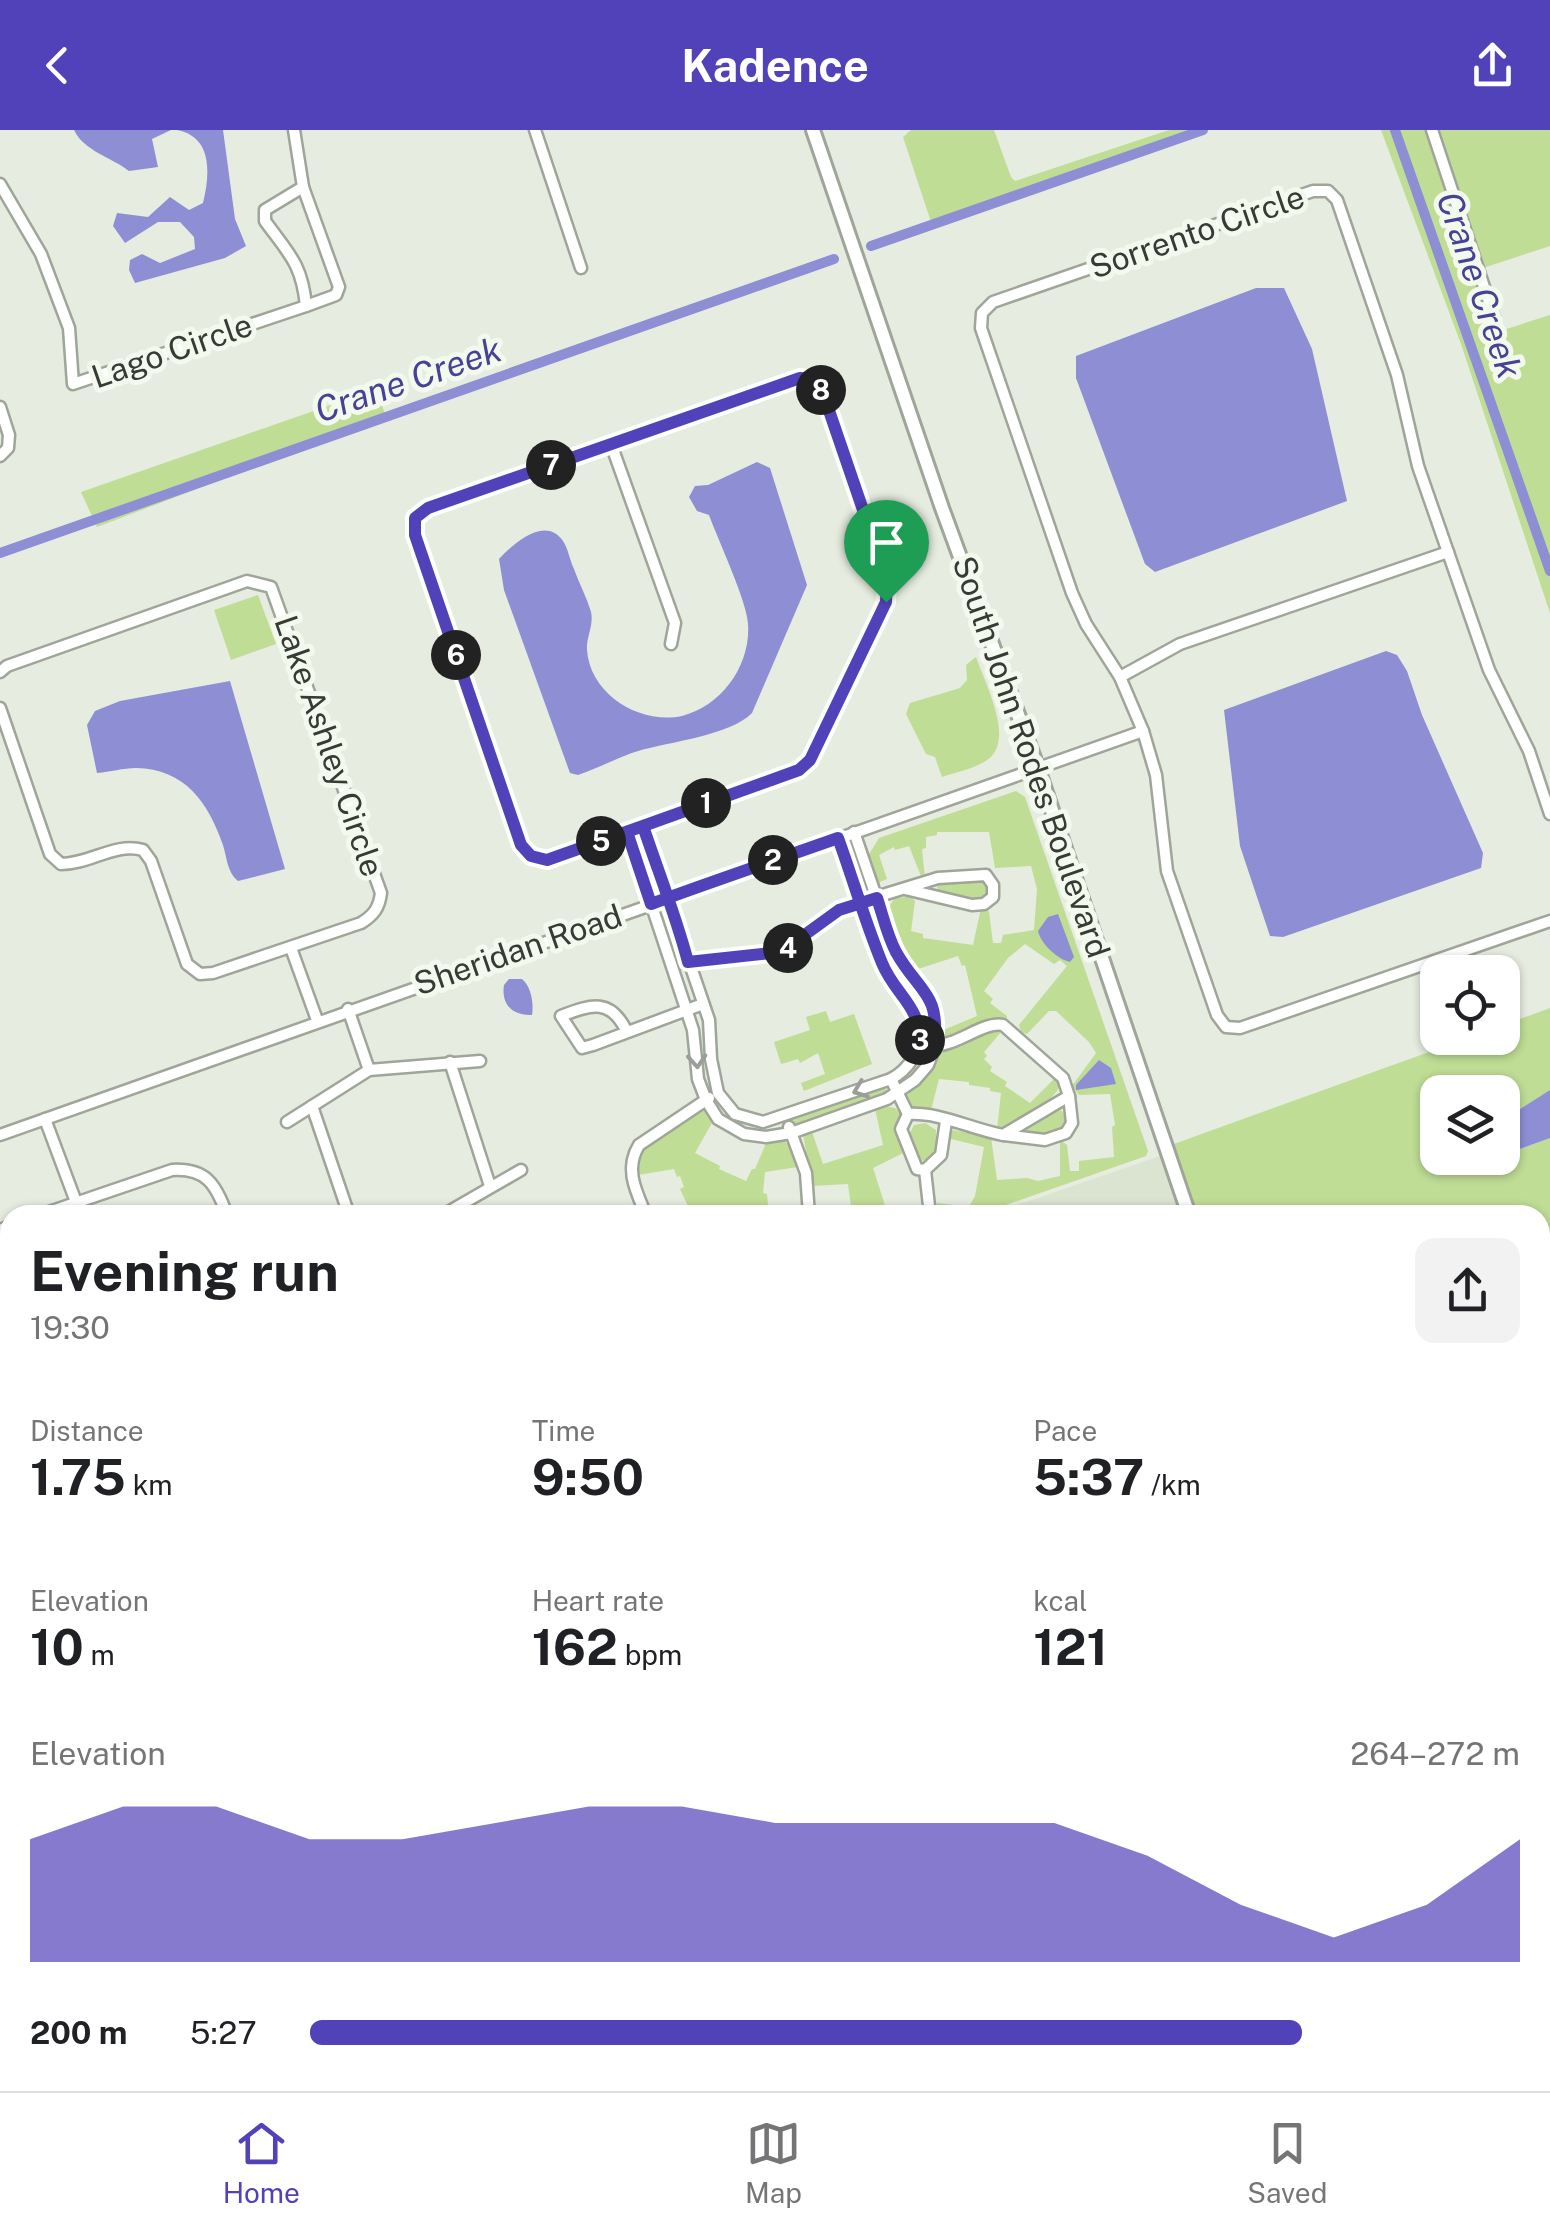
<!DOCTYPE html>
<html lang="en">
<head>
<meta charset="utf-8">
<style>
	:root { --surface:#fff; --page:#f2f2f2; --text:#202124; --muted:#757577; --line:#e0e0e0; --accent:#5242ba }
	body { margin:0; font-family:"Public Sans",sans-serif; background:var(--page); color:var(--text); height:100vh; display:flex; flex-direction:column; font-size:38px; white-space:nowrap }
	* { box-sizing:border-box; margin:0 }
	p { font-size:32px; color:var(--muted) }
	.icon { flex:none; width:55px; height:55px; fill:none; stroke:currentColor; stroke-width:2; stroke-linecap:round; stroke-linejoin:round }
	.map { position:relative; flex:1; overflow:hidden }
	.details { position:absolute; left:0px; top:1075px; width:1550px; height:888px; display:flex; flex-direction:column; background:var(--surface); border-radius:30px 30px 0 0; box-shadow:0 2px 8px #0004 }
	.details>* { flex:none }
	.tools { position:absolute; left:1420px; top:825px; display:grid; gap:20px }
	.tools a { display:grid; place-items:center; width:100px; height:100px; border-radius:20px; background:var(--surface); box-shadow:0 2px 8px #0004; font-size:50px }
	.pin { position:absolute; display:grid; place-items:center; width:85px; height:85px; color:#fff; margin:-102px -42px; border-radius:50% 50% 50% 0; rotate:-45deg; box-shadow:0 0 10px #0007 }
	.pin .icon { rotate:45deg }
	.km { position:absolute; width:50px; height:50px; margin:-25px; border-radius:50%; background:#222; color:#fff; font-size:28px; line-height:50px; text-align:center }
	.round { display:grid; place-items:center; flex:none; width:105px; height:105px; border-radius:20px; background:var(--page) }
	.head { display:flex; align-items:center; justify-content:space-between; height:170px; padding:0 30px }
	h1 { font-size:55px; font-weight:700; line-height:75px }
	.stats { display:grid; grid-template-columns:repeat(3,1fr); gap:15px; height:170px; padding:10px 30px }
	.stats div { display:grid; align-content:center }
	.stats b { font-size:50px; font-weight:700 }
	.stats small { font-size:28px; font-weight:400 }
	.stats p { font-size:28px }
	.chart { height:280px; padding:20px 30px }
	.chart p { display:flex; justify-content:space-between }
	.chart svg { width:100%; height:180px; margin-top:10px; fill:var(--accent); opacity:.7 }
	ul { padding:0 30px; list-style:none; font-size:32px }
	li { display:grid; grid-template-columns:160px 120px 1fr; align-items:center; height:75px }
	li i { height:25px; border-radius:12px; background:var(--accent) }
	header { display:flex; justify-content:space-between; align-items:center; height:130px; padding:0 30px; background:var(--accent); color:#fff; font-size:45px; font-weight:700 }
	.dock { display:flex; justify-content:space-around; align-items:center; height:140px; border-top:2px solid var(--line); background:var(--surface); font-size:28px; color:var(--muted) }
	.dock a { display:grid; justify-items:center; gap:5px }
	.dock .selected { color:var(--accent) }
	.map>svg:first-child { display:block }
</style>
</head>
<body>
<header><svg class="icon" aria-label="back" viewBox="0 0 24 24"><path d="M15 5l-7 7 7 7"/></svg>Kadence<svg class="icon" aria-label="share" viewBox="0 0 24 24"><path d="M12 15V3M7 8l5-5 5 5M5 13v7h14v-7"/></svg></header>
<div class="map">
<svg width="1550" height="1961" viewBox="0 0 1550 1961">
	<rect width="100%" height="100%" fill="#e6ecdf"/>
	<g fill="#dbe4d0">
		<polygon points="1163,1025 1184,1085 988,1085"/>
		<polygon points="1550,1337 1550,1499 1540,1502 1540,1340"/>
		<polygon points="1550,1778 1550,1932 1540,1935 1540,1782"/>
	</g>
	<g fill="#bfdd95">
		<polygon points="911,0 994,0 1011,47 1015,51 1169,0 1204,0 931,92 903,7"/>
		<polygon points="1381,0 1550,0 1550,116 1474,141 1494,203 1550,185 1550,483 1461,214"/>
		<polygon points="377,259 387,291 310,316 97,397 81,362"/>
		<polygon points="258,465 276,514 231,530 214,480"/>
		<path d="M976 527C985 553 1016 611 987 630 975 639 956 642 942 647L935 627 926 624 906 584 910 573 960 558 967 550 966 535Z"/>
		<polygon points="1016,661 1025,667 1148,1021 1146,1026 977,1085 936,1085 934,1076 938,1073 969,1077 975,1066 984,1017 947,1008 952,1000 991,1007 997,1050 1027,1048 1038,1051 1060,1046 1060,1010 1067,1015 1070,1041 1079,1041 1079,1031 1114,1027 1112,997 1115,995 1110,964 1079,965 1072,956 1096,923 1089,912 1056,881 1049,881 1027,904 1021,902 1019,895 1067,836 1060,830 1054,834 1025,814 1008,828 984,861 993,869 990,873 1007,886 1007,891 944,909 941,901 977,886 965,835 962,836 958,826 915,840 897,814 887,780 894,769 910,766 915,771 911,801 923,804 923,808 973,815 981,778 986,778 989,782 993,813 1001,813 1003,805 1034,800 1037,759 1031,736 995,738 989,702 937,702 937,705 926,707 926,718 922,719 925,748 921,746 909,716 895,720 894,717 879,725 887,749 880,752 880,759 868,726 879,708"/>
		<polygon points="980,748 988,759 982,769 940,763 937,758 939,752"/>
		<polygon points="871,778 876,778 889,817 902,840 900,847 890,843 868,781"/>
		<path d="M913 853C926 867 935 887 929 906L924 903 916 870 907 858V853Z"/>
		<polygon points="1550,878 1550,960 1503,990 1502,962 1438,962 1438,1028 1451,1028 1462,1038 1502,1028 1503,1025 1550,1008 1550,1337 1540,1340 1540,1085 1194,1085 1171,1015 1468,908 1502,908 1503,895"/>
		<polygon points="826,881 830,892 854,884 872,934 804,961 801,953 825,944 818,923 800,933 798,929 781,934 774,912 810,900 806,887"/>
		<path d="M995 898 1002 901 984 922 987 926 984 929 992 937 990 941 1007 952 1005 956 1030 973 1056 947 1060 955C1056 970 1014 998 997 1000L1001 963 990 961V958L969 955V952L939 949 930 984 911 983 906 966 924 949 939 923 962 916Z"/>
		<polygon points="879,958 886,958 887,964 794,998 790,994 793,988"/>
		<polygon points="884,976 895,978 902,984 898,1002 905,1022 873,1038 888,1085 852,1085 848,1054 812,1056 803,1004 812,1002 823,1034 883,1015 875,979"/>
		<polygon points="704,978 713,991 695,1023 720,1036 719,1039 746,1051 752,1039 755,1039 767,1011 783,1010 791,1017 798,1037 765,1042 763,1063 767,1064 768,1075 764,1085 692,1085 680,1059 684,1057 680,1046 677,1047 674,1039 638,1045 637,1030 646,1017"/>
		<path d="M1057 979 1062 981 1067 992C1058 1009 1041 1005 1025 1003L1026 996Z"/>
		<polygon points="925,993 936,1000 936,1024 922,1031 909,1005 914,995"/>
		<polygon points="0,1305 10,1305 10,1415 0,1409"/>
		<polygon points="10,1578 10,1952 242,1952 245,1961 0,1961 0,1582"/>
		<polygon points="1550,1663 1550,1778 1540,1782 1540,1667"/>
		<polygon points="1550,1932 1550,1961 1499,1961 1496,1953 1540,1952 1540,1935"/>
		<polygon points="1485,1952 1488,1961 873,1961 870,1953"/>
	</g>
	<g fill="#8d8ed4">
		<path d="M74 0H171L152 9 158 37 129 41C111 27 84 21 74 0Z"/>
		<path d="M177 0H223L235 89 246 116 225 128 135 153 129 140 130 130 142 124 160 133 195 119 194 107 180 92H158L125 113 113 96 117 83 148 87 170 67 189 80 203 73C210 44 213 7 177 0Z"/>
		<polygon points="1256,158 1284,158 1312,219 1347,371 1155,442 1145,434 1076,248 1076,226"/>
		<path d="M757 332 770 338 807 455 752 583C731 605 669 612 638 621 618 627 599 638 578 645L570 643 504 460 499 429C513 414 545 385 563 411 568 418 570 431 574 439 579 453 587 468 591 482 594 495 586 507 587 520 590 565 641 595 682 586 722 576 751 535 748 494 747 471 718 410 709 385L697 381 689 367 695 356 708 355Z"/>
		<polygon points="1386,521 1397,525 1407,541 1422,585 1483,723 1481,738 1283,807 1270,806 1240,716 1224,580"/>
		<path d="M230 551 285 739 238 751C227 742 227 728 223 715 208 672 185 639 136 638 123 638 110 642 97 643L87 595 95 581 120 571Z"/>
		<path d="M1058 784 1074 827 1070 832C1057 829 1041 814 1038 801L1048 787Z"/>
		<path d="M509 849H522C531 856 534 874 532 885 512 886 501 874 504 855Z"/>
		<polygon points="1099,930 1111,938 1116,954 1076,960 1076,955"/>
		<polygon points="1550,960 1550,1008 1503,1025 1503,990"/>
	</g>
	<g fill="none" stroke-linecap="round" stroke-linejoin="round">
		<g stroke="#8d8ed4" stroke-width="10">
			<polyline points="1395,0 1550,441"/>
			<polyline points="871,116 1203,0"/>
			<polyline points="0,423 834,129"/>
		</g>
		<g stroke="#9fa599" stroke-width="15">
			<g id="minor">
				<polyline points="535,0 581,138"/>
				<polyline points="1432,0 1494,187"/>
				<path d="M0 54 41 124 69 198 73 254 306 176C302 134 289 124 265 91V80L303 57 294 0"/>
				<polyline points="303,57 339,157 336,165 306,176"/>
				<polygon points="800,248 814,250 823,263 887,450 887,471 810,630 799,641 547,730 531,726 521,715 415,405 415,389 428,378"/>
				<polyline points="0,277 9,305 8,318 0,326"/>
				<polyline points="611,314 675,493 671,514"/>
				<path d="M0 542 7 536 247 451 271 457 381 763C379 778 374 785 361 793L213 843 200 844 187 834 151 731 143 720C115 712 90 734 61 734L50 724 0 578"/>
				<polyline points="1120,547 1180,514 1448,422"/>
				<polyline points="1550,684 1529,621 1489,540 1418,336 1397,245 1337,70 1328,61 1313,61 993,172 982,183 981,198 1072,463 1086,494 1120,547 1143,601 1156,645 1167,741 1217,885 1226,897 1240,898 1550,791"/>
				<path d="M643 696 709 890 711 929 718 963 735 984 763 992 891 949C908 940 923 919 920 899 917 874 894 861 885 839 866 797 854 751 838 707"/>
				<polyline points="627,701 693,900 698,949 706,970 718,989 744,1004 766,1007 791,1003 887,969 915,950 928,935 935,916 937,896 929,866 893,816 854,702"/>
				<polyline points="291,818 317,890"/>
				<polyline points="684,833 781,822 850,775 938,748 986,745 993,755 993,767 984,774 972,775 905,759"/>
				<polyline points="348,879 369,940"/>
				<path d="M627 902C611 868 592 874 561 886L582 918 593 915 703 874"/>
				<polyline points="450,932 490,1056"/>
				<path d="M891 949 908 984C940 982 971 999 1003 1005L1069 966 1063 948 1003 895C982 891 957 917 930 916"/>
				<polyline points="312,976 349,1085"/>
				<polyline points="908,984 901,999 917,1039 925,1040 941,1025 946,991"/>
				<polyline points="45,989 76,1072"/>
				<polyline points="287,992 369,940 480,931"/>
				<polyline points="789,997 806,1043 809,1085"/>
				<polyline points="0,1005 1143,601"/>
				<polyline points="1004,1005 1045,1010 1066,1003 1072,993 1069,966"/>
				<polyline points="925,1040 930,1085"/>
				<path d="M40 1085 172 1040C206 1038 216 1054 227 1085"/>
				<polyline points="443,1085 521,1040"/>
				<path d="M646 1085C636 1061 624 1039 639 1015L709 968"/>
				<polyline points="0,1100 10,1096"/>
				<polyline points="0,1200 10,1210"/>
				<polyline points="321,1952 324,1961"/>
				<polyline points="767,1952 774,1961"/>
				<polyline points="428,1961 452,1952"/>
			</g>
		</g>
		<g stroke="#9fa599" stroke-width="18">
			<g id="major">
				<polyline points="813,0 942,378 1038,639 1189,1085"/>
				<polyline points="1490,1952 1493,1961"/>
			</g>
		</g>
		<use href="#minor" stroke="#fff" stroke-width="10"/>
		<use href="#major" stroke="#fff" stroke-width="12"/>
	</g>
	<defs><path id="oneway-chevron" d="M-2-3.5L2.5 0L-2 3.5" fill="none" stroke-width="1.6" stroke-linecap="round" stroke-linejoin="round" transform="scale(2.5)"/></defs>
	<g stroke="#9c9c9a">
		<use href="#oneway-chevron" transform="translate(697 931) rotate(86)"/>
		<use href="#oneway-chevron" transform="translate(860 960) rotate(159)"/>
	</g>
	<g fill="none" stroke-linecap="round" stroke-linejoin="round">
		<g stroke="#fff" stroke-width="20">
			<path id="route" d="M886 472 810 630 799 640 643 696 627 702 651 774C713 751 776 730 838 708 853 749 865 792 882 833 896 867 921 874 920 916H934C941 862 918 862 896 822 887 805 883 786 877 768L839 780 781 822 688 832C676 786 658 741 643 696L547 730 531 726 521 715 415 405V388L428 378 800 248 814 250 823 263 887 450 886 472"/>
		</g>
		<use href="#route" stroke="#5242ba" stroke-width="12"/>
	</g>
	<g text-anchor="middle" stroke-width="10" stroke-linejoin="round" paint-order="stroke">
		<g font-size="32" fill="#383a35" stroke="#f3f9ec">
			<text transform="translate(1197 102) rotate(-19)" y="11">Sorrento Circle</text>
			<text transform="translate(172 221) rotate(-19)" y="11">Lago Circle</text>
			<text transform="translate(329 616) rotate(71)" y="11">Lake Ashley Circle</text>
			<text transform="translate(1031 627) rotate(71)" y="11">South John Rodes Boulevard</text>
			<text transform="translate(518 820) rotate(-19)" y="11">Sheridan Road</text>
		</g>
		<g font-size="35" font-style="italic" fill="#484296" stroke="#f3f9ec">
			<text transform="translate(1479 155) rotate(71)" y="12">Crane Creek</text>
			<text transform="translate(408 250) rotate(-19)" y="12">Crane Creek</text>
		</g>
	</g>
</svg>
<div class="tools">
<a><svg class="icon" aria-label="locate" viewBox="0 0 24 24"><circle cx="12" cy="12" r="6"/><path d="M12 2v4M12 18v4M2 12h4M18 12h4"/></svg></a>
<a><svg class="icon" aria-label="layers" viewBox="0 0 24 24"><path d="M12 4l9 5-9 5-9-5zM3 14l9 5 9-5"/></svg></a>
</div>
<div class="pin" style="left:886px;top:472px;background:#1e9e55"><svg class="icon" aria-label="arrive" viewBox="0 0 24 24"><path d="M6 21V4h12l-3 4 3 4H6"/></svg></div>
<b class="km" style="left:706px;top:673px">1</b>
<b class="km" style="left:773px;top:730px">2</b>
<b class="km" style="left:920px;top:910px">3</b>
<b class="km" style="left:788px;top:818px">4</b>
<b class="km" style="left:601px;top:711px">5</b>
<b class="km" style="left:456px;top:525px">6</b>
<b class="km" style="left:551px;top:335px">7</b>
<b class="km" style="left:821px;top:260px">8</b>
<section class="details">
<div class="head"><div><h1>Evening run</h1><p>19:30</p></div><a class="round"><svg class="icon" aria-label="share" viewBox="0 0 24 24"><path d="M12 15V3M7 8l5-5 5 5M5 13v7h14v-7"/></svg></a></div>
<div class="stats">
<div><p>Distance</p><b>1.75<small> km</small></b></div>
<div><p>Time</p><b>9:50</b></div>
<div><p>Pace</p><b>5:37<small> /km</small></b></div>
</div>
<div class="stats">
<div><p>Elevation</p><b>10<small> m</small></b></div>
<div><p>Heart rate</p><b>162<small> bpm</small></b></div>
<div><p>kcal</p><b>121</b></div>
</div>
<div class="chart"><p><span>Elevation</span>264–272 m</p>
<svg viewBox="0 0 160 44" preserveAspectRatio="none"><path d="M0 44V14L10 6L20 6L30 14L40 14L50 10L60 6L70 6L80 10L90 10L100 10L110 10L120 18L130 30L140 38L150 30L160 14V44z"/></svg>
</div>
<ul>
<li><b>200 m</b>5:27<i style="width:82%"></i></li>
</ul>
</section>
</div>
<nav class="dock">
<a class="selected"><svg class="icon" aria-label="home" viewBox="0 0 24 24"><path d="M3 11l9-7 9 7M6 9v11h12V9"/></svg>Home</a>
<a><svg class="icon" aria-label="map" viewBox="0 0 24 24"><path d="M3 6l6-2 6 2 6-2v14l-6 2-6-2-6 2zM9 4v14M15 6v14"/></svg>Map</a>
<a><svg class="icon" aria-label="saved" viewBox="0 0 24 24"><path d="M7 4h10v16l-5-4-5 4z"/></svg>Saved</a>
</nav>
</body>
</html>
